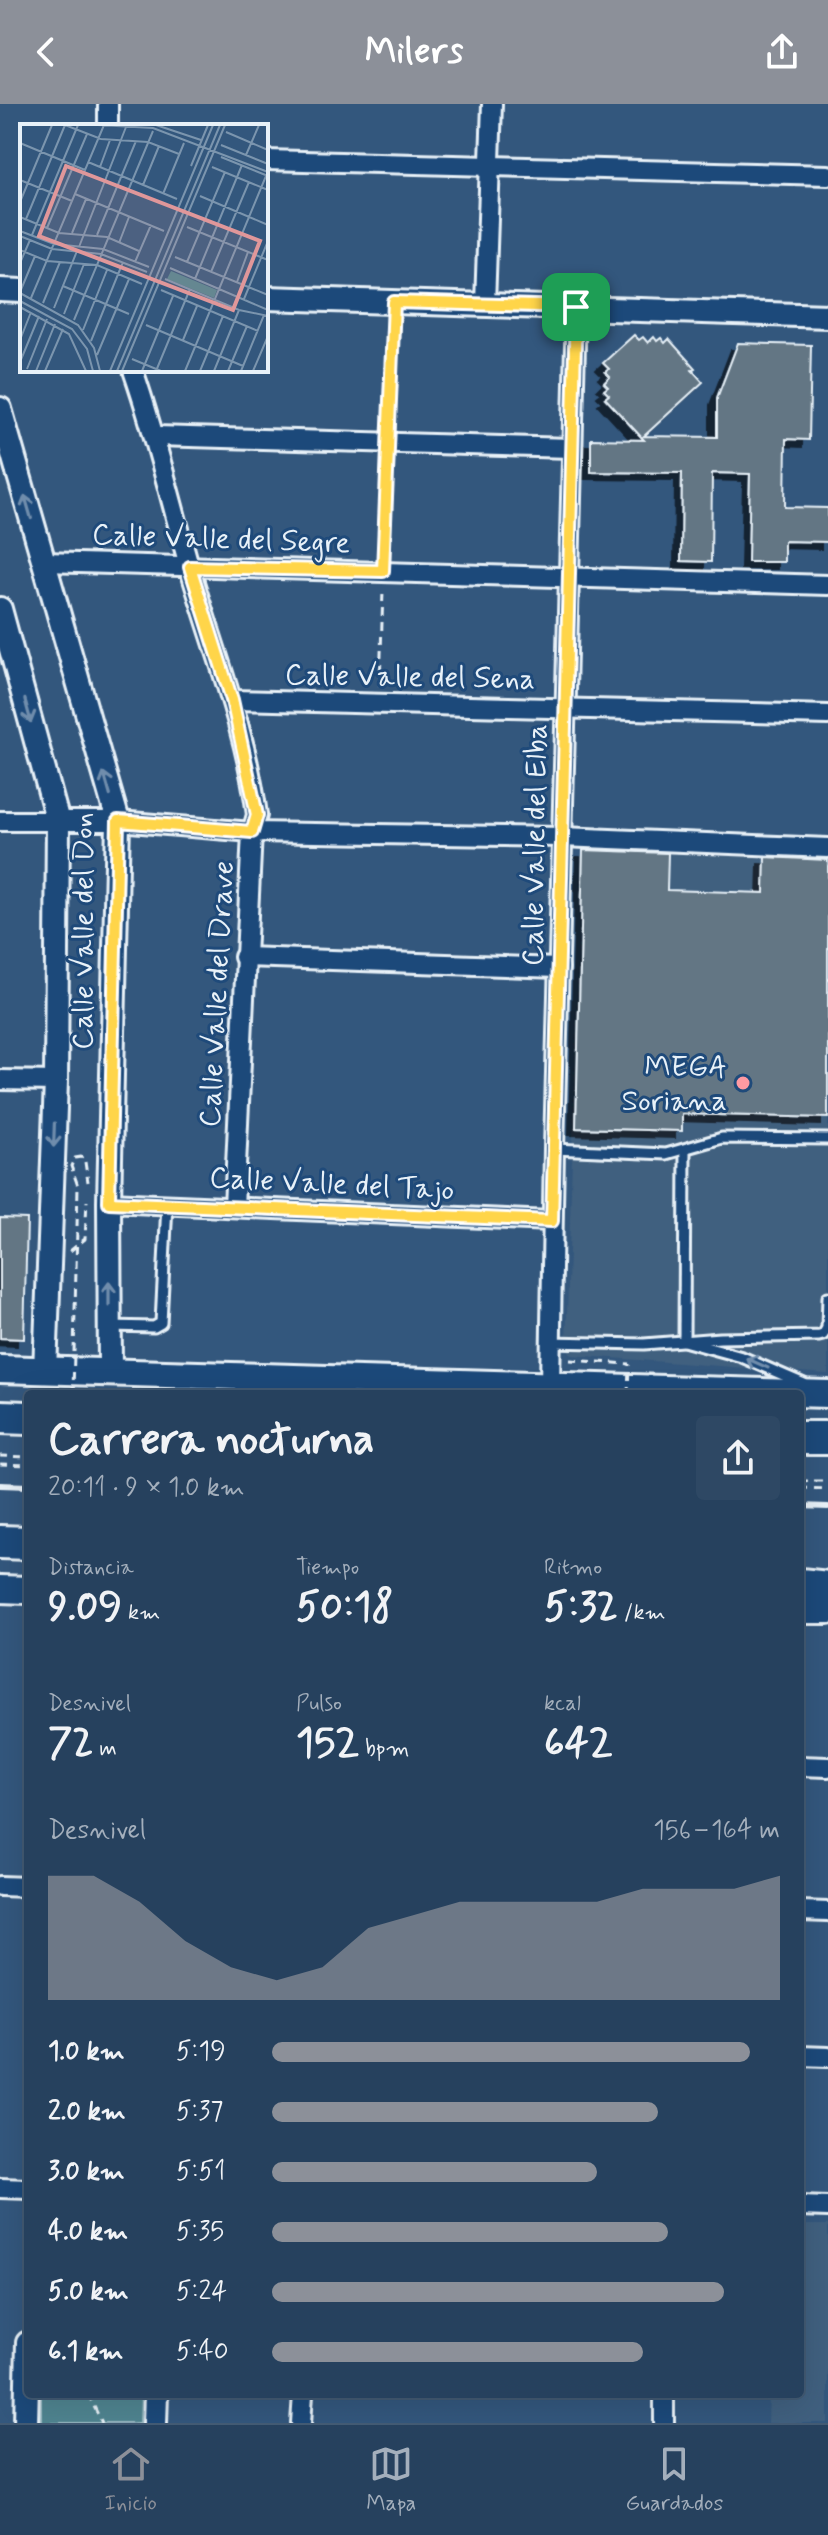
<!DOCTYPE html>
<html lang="es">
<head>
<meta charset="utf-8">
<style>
	:root { --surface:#26415e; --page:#2e4864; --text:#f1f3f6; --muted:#a4afbc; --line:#425a73; --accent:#8c9099 }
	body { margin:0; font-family:Mynerve,sans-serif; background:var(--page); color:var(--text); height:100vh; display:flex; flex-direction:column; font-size:30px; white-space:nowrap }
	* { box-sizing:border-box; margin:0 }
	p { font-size:26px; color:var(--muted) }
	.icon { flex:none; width:44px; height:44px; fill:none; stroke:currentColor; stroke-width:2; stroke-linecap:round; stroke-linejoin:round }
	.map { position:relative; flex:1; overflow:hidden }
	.details { position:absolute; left:24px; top:1286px; width:780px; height:1008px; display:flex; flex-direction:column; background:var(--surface); border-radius:8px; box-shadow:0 8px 32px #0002,0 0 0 2px var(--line) }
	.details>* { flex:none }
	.pin { position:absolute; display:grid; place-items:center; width:68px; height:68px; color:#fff; margin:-34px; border-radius:16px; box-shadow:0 4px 12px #0006 }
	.round { display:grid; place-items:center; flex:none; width:84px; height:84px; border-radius:8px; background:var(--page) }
	.overview { display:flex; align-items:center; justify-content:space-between; height:136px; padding:0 24px }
	h1 { font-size:44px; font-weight:700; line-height:60px }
	.metrics { display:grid; grid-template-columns:repeat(3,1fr); gap:12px; height:136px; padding:8px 24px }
	.metrics div { display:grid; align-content:center }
	.metrics b { font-size:40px; font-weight:700 }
	.metrics small { font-size:22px; font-weight:400 }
	.metrics p { font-size:22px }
	.chart { height:224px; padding:16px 24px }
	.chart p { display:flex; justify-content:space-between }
	.chart svg { width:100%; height:144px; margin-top:8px; fill:var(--accent); opacity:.7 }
	ul { padding:0 24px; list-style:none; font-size:26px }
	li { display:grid; grid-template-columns:128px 96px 1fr; align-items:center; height:60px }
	li i { height:20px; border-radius:10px; background:var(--accent) }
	header { display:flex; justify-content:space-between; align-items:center; height:104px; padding:0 24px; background:var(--accent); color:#fff; font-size:36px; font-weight:700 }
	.dock { display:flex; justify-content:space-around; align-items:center; height:112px; border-top:2px solid var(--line); background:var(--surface); font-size:22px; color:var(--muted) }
	.dock a { display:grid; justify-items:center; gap:4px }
	.dock .current { color:var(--accent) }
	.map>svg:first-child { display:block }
</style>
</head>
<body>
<header><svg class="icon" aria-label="back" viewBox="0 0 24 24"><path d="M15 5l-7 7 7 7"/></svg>Milers<svg class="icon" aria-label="share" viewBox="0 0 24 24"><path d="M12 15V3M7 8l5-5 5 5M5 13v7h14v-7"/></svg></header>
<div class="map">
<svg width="828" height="2319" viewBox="0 0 828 2319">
	<defs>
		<filter id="shadow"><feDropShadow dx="-7" dy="7" stdDeviation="0" flood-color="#0009"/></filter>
	</defs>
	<rect width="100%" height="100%" fill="#33577d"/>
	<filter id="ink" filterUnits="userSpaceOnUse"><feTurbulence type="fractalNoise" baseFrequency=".0125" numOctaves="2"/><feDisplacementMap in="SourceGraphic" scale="16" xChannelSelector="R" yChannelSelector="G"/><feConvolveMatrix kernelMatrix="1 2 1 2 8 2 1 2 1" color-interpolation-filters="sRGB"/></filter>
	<g filter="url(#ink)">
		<g fill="#41607f">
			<polygon points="582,743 828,751 828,1270 572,1251 566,1243"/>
			<polygon points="800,2121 828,2121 828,2319 768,2319 769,2290 800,2290"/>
		</g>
		<polygon fill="#508490" stroke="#9cbac4" stroke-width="2" points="41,2290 141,2290 140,2319 41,2319"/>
		<g fill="#637684" stroke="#e8f1f8" stroke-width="2" filter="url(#shadow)">
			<polygon points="634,231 639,236 643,233 648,239 654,233 657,237 661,234 665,239 669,235 695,264 692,266 703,278 644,332 717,333 717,294 738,239 811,241 809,336 786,335 785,403 828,404 828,438 784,437 784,458 748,458 750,370 712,369 711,458 681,457 682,369 591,368 591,335 644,336 605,294 609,291 604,286 608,283 604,279 610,273 605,268 609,265 603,259"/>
			<polygon points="583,746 668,749 667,786 764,789 765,753 828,756 828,1014 682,1010 682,1027 576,1024"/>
			<polygon points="0,1114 27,1115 24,1235 0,1234"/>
		</g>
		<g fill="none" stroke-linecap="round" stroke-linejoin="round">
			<g stroke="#e8f1f8" stroke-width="15">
				<g id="service">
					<polyline points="554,1045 666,1050 722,1034 828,1035"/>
					<polyline points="109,1222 154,1223 161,1219 167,1100"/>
					<polyline points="684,1237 685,1046"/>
					<polyline points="549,1238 644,1240 720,1234 819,1232 823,1231 827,1224 828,1193"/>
					<polyline points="687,1238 742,1253 804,1280"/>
				</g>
			</g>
			<g stroke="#e8f1f8" stroke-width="24">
				<g id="minor">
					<polyline points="108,22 108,0"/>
					<polyline points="266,56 828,71"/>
					<polyline points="485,200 492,0"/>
					<path d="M133 266C156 332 171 398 190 465 214 546 246 626 257 711L252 728 234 1103"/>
					<polyline points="156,332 572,344"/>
					<polyline points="44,458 828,481"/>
					<polyline points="232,596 828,611"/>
					<polyline points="0,717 118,717 252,728 562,733 828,744"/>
					<polyline points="244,853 559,864"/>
					<polyline points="0,976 56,977"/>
					<polyline points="109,1098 552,1117"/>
					<polyline points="550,1281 554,1045 576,203"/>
					<polyline points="800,1662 828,1663"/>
					<polyline points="0,1782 28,1783"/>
					<polyline points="800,1807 828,1808"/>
					<polyline points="800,1952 828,1953"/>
					<polyline points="0,2084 28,2085"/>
					<polyline points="800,2102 828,2103"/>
					<polyline points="301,2319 303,2290"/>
					<polyline points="664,2319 664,2290"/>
				</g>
			</g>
			<g stroke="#e8f1f8" stroke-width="28">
				<g id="tertiary">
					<polyline points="0,186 22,187"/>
					<polyline points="266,194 828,212"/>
					<polyline points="0,305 118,717 109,1098 110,1268"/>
					<polyline points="0,505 58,718 56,977 45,1267"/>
					<polyline points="26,2319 28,2239"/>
					<polyline points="155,2319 156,2290"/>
				</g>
			</g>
			<g stroke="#e8f1f8" stroke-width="32">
				<g id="secondary">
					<polyline points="0,1265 828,1290"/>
					<polyline points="0,1485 28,1486"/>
					<polyline points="800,1506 828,1506"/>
				</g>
			</g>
			<g stroke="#e8f1f8" stroke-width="38">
				<g id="motorway">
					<polyline points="0,1313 28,1314"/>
					<polyline points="800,1334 828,1334"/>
					<polyline points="0,1438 28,1439"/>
					<polyline points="800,1481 828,1484"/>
				</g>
			</g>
			<g stroke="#e8f1f8" stroke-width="3" stroke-dasharray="8 6" stroke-linecap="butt">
				<polyline points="390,323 393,218"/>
				<polyline points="384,450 388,358"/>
				<polyline points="380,582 383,486"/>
				<polyline points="85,1058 88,1078"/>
				<polyline points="70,1147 85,1135 87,1097"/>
				<polyline points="570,1256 629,1260"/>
				<polyline points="0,1352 28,1353"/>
				<polyline points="0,1360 28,1361"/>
				<polyline points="800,1377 828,1377"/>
				<polyline points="800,1384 828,1385"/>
				<polyline points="88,2290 102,2319"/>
			</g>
			<use href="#service" stroke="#1f4a7a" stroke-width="9"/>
			<use href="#minor" stroke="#1f4a7a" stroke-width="18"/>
			<use href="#tertiary" stroke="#1f4a7a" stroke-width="22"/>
			<use href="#secondary" stroke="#1f4a7a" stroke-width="26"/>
			<use href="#motorway" stroke="#1f4a7a" stroke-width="32"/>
			<g stroke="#e8f1f8" stroke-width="6">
				<polyline points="0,1381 28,1382"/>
				<polyline points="800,1402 828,1403"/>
			</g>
			<g stroke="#e8f1f8" stroke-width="3" stroke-dasharray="8 6" stroke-linecap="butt">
				<polyline points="73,1290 78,1082 71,1062 75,1054 81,1053 85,1058"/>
				<polyline points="628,1290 629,1260"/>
			</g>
		</g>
		<defs><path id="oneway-shaft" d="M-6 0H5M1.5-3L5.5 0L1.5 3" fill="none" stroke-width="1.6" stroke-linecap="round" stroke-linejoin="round" transform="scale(2)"/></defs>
		<g stroke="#6f8dac">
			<use href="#oneway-shaft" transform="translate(28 403) rotate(-106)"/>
			<use href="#oneway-shaft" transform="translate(28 607) rotate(75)"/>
			<use href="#oneway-shaft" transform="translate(107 680) rotate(-106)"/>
			<use href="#oneway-shaft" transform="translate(54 1031) rotate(92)"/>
			<use href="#oneway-shaft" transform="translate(109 1190) rotate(-90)"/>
			<use href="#oneway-shaft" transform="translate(757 1259) rotate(-156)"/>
		</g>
	</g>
	<g fill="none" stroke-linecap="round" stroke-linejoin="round" filter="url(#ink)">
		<g stroke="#fff" stroke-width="16">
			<polygon id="route" points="394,198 576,203 552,1117 109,1098 118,717 252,728 257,711 232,596 190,463 383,467"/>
		</g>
		<use href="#route" stroke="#ffd54a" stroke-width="10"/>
	</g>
	<circle fill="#ff9aa2" stroke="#1f4a7a" stroke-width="3" cx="743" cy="979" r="8"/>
	<g text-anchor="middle" stroke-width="6" stroke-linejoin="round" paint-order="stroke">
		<g font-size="30" fill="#e8f1f8" stroke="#1f4a7a">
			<text transform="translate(221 434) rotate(2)" y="10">Calle Valle del Segre</text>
			<text transform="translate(410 572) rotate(1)" y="10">Calle Valle del Sena</text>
			<text transform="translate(534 741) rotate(-89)" y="10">Calle Valle del Elba</text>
			<text transform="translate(82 827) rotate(-90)" y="10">Calle Valle del Don</text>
			<text transform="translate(216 890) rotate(-87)" y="10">Calle Valle del Drave</text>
			<text transform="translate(332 1079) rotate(3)" y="10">Calle Valle del Tajo</text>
		</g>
		<g font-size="30" fill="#e8f1f8" stroke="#1f4a7a" text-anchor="end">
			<text x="727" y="972">MEGA<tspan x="727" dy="34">Soriana</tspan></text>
		</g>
	</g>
	<g transform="translate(20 20)">
		<rect width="248" height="248" fill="#33577d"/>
		<path d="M151 147 197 166 194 174 147 155Z" fill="#508490"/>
		<path fill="none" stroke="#7b95ae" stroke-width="2" d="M45 1 81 15 128 18 159 30M78 1 133 4 248 48M136 1 181 16M206 8 248 26M0 19 65 46M201 21 248 40M226 31 239 1M201 33 248 52M68 38 157 75M171 42 188 1M80 43 90 16M192 43 248 66M0 56 52 77M123 61 139 22M55 70 144 107M143 70 164 19M180 72 248 101M0 78 32 1M0 93 39 109 87 113 119 127M6 95 45 1M167 103 248 136M27 104 67 10M0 107 34 120 83 125 129 143M52 109 66 75M12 111 58 1M77 111 116 17M0 112 32 125 81 130 127 148M99 119 109 93M59 123 106 3M0 126 27 137 77 141 122 160M155 133 248 171M115 138 131 101M167 138 205 48M0 139 10 116M150 144 248 186M191 148 229 58M145 155 219 186 248 192M175 155 222 41M217 158 228 128M43 162 109 190M141 166 238 207M0 168 15 132M0 169 58 201 74 224 80 247M11 174 84 1M224 175 248 117M0 177 52 205 67 225 73 247M23 179 40 138M0 183 49 210 66 247M34 184 57 127M44 190 64 140M54 196 133 7M126 201 223 242M63 206 87 146M0 216 11 188M163 216 177 182M71 217 103 138M77 231 109 155M112 235 141 247M0 238 19 192M7 245 27 195M16 247 35 200M25 247 43 205M90 247 193 1M97 247 200 1M102 247 205 1M122 247 153 172M136 247 170 165M165 247 246 52M180 247 203 192M194 247 219 186M208 247 227 202M221 247 244 191M233 247 248 212"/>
		<path fill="#e0979a" fill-opacity="0.15" stroke="#e0979a" stroke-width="4" d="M46 42 240 117 213 186 19 112Z"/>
		<rect width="248" height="248" fill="none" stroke="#e8f1f8" stroke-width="4"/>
	</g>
</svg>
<div class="pin" style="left:576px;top:203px;background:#1e9e55"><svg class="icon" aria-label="arrive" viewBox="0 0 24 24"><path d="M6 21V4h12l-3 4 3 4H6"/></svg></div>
<section class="details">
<div class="overview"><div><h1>Carrera nocturna</h1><p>20:11 · 9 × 1.0 km</p></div><a class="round"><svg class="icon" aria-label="share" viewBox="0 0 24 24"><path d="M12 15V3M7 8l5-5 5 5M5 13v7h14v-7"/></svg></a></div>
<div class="metrics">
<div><p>Distancia</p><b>9.09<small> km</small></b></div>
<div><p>Tiempo</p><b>50:18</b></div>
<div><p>Ritmo</p><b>5:32<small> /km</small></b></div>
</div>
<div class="metrics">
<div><p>Desnivel</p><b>72<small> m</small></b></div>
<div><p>Pulso</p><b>152<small> bpm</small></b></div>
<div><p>kcal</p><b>642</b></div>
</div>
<div class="chart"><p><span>Desnivel</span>156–164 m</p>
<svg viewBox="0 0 160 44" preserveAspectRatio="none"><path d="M0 44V6L10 6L20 14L30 26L40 34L50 38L60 34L70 22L80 18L90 14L100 14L110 14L120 14L130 10L140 10L150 10L160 6V44z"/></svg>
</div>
<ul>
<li><b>1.0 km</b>5:19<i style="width:94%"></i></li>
<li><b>2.0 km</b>5:37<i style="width:76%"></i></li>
<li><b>3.0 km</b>5:51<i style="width:64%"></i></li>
<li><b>4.0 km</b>5:35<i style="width:78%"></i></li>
<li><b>5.0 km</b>5:24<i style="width:89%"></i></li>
<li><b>6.1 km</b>5:40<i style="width:73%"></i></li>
</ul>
</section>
</div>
<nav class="dock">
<a class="current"><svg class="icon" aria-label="home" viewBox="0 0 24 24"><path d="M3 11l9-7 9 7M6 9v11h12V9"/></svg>Inicio</a>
<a><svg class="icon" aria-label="map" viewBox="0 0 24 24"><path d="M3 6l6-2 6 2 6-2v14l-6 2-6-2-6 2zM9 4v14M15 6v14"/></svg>Mapa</a>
<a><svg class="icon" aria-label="saved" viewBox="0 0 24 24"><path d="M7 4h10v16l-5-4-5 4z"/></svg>Guardados</a>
</nav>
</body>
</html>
